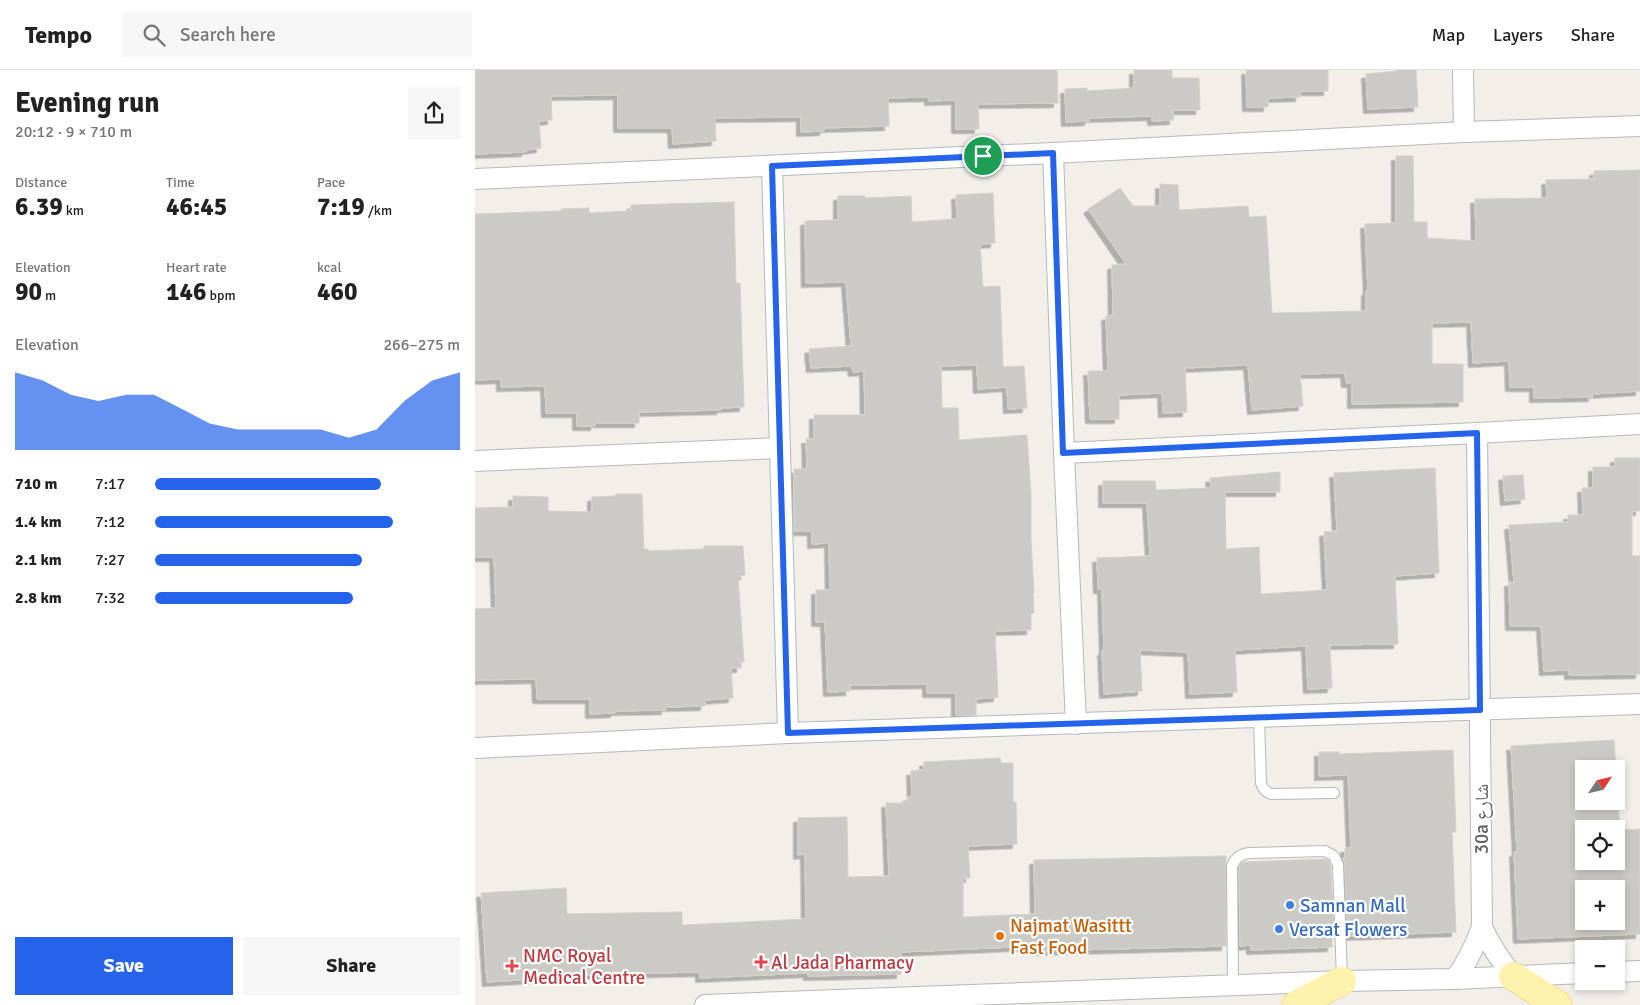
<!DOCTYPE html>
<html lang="en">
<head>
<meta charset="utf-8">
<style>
	:root { --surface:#fff; --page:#f6f6f6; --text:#222; --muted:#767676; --line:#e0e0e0; --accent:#2563eb }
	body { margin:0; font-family:Signika,"Noto Naskh Arabic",sans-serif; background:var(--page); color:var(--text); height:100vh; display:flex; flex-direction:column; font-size:19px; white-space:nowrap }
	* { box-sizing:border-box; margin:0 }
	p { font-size:16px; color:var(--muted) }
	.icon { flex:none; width:28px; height:28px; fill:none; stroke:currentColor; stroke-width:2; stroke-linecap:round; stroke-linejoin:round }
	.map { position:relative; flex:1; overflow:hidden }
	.details { display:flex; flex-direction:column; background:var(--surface); width:475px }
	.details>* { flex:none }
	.needle { width:32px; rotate:55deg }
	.controls { position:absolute; left:1100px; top:690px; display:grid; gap:10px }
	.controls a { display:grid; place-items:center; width:50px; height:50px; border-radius:0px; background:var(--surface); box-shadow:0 2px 8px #0003; font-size:25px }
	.pin { position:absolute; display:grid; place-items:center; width:42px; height:42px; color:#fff; margin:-21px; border:2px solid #fff; border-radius:50%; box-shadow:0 1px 5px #0007 }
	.round { display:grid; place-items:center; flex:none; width:52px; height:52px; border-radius:0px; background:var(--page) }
	.summary { display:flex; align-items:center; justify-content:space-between; height:85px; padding:0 15px }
	h1 { font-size:28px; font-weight:700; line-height:38px }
	.metrics { display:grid; grid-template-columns:repeat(3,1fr); gap:8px; height:85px; padding:5px 15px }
	.metrics div { display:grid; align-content:center }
	.metrics b { font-size:25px; font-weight:700 }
	.metrics small { font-size:14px; font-weight:400 }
	.metrics p { font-size:14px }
	.chart { height:140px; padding:10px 15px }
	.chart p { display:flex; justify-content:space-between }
	.chart svg { width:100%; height:90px; margin-top:5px; fill:var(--accent); opacity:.7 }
	.button { display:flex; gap:10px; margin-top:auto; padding:10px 15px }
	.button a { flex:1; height:58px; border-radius:0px; background:var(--accent); color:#fff; font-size:20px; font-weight:700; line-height:58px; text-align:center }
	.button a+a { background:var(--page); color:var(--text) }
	ul { padding:0 15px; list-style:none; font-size:16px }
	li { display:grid; grid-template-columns:80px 60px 1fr; align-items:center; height:38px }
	li i { height:12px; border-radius:6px; background:var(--accent) }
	header { display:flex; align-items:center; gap:30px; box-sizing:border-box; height:70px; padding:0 25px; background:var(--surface); border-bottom:1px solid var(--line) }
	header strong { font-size:24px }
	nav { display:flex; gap:28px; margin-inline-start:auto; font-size:18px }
	.search { width:350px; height:45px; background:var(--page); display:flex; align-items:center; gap:12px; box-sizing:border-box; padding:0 18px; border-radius:0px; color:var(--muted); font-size:19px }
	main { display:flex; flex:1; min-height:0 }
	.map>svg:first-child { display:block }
</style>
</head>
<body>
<header>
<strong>Tempo</strong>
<div class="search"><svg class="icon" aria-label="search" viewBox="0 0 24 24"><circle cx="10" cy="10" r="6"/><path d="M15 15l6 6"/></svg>Search here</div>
<nav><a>Map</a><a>Layers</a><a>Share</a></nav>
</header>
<main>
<section class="details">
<div class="summary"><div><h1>Evening run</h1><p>20:12 · 9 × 710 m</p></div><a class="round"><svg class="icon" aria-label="share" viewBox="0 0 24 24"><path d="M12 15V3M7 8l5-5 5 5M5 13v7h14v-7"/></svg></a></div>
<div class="metrics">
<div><p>Distance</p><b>6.39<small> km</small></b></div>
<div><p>Time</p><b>46:45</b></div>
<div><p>Pace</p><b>7:19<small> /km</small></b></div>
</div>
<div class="metrics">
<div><p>Elevation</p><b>90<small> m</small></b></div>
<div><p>Heart rate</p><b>146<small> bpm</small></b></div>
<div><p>kcal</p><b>460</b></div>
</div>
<div class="chart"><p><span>Elevation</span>266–275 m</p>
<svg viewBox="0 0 160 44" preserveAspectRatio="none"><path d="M0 44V6L10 10L20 17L30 20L40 17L50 17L60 24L70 31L80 34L90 34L100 34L110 34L120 38L130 34L140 20L150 10L160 6V44z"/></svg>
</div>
<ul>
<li><b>710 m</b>7:17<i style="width:74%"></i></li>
<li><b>1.4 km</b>7:12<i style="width:78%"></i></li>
<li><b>2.1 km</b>7:27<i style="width:68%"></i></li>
<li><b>2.8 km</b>7:32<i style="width:65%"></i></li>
</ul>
<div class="button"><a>Save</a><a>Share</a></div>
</section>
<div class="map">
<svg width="1165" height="935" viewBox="0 0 1165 935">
	<defs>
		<filter id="shadow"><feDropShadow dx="-4.5" dy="4.5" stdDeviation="0" flood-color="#0004"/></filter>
	</defs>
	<rect width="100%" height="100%" fill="#f1efe8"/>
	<g fill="#cccac5" stroke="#d6d1c6" fill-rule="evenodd" filter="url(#shadow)">
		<polygon points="0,0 582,0 583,33 503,34 504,59 481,59 481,30 454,31 454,27 413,28 414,56 349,58 349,61 326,62 326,47 240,48 241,71 198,74 197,58 143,58 143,25 76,26 77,50 64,51 66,78 51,80 51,82 0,84"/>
		<polygon points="659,0 697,0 697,8 724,8 725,40 698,40 699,50 677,51 677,46 614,48 614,51 591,52 590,19 612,18 612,21 659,18"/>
		<polygon points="771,0 853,0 853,21 825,21 825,27 793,28 793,37 772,37"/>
		<polygon points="922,0 941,0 943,37 893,39 891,4 922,1"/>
		<polygon points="921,86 938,86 939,152 952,152 952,168 1001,171 1000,129 1072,128 1071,110 1119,109 1119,101 1165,100 1165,321 1117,324 1118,327 1059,328 1059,317 1035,317 1034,291 998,293 996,252 957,253 957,294 988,294 988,332 877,334 877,313 871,313 870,303 825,304 828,336 777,340 773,295 710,298 712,342 688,343 687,323 644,325 644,349 615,349 613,301 633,301 631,246 638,245 637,195 651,194 613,139 645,118 658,136 685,136 685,114 703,115 704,140 773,136 774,147 791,146 797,243 891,241 891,221 893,221 890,154 921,153"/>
		<polygon points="518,123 520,173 505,174 508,217 525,216 528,297 549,296 552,338 533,339 532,317 503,319 502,295 466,296 467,338 483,338 484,370 552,365 556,423 556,469 559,523 558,523 559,543 556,543 556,560 520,561 523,627 501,629 501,645 481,645 481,623 452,623 452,614 375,615 375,621 353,622 350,552 341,552 341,520 355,520 354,473 337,474 337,461 319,461 319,399 332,399 331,369 339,369 339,345 390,345 389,301 378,302 377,296 336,298 334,279 376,276 371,212 331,213 330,151 363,150 363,126 390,126 390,128 436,126 437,152 482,149 481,125"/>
		<polygon points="259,132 261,213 265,213 269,337 246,338 246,340 164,342 164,353 120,353 120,356 102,356 102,343 71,343 70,316 26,317 26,309 0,310 0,144 86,141 86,139 114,138 114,143 156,141 156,135"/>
		<polygon points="1140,388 1165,388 1165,441 1157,441 1157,486 1165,486 1165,604 1094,605 1094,600 1069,601 1066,556 1035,556 1034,512 1039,512 1034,455 1093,452 1093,445 1108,445 1107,418 1118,418 1118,397 1140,397"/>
		<polygon points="960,398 964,503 920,506 923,574 855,575 857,618 833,619 831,576 760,580 762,622 715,624 713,582 665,580 667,621 629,624 627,581 629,581 627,519 623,519 622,488 675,486 672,433 628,433 628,411 680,411 681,420 736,418 735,408 805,402 805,422 750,422 751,479 784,477 786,524 852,520 849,462 862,461 859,403"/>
		<polygon points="1048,405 1050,429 1030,431 1028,406"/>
		<polygon points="141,424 167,424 169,479 173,479 173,481 229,479 229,476 268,476 270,505 263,506 269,592 266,592 266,598 256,598 258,628 230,630 230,636 190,637 191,640 140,641 140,643 115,644 115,629 62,629 61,609 0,610 0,539 21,538 19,487 0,487 0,438 38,437 38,426 73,427 73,441 117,442 117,427 141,426"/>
		<path d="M1139 670 1141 699H1109V731H1141V703L1145 760 1165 759V864L1043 869 1039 782H1042L1036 676ZM1109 759H1141V791H1109ZM1109 819H1141V851H1109Z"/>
		<polygon points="978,680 981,762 977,762 981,862 872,866 870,795 868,788 870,788 870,778 876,778 873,705 844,706 844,682 864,682 864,684"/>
		<polygon points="525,688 526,693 538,693 538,732 541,732 542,774 493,776 495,808 488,808 488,847 560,844 559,790 751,786 751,876 561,881 561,876 426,882 426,904 333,906 333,903 225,908 225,902 96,905 96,907 12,912 6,823 91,818 92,844 207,842 207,855 331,849 330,784 323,785 323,748 372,747 373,807 414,806 411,733 433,733 432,727 437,727 436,701 449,700 449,692"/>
		<polygon points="850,789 854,791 856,797 859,866 857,866 857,877 776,880 776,875 765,876 764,797 766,793 768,792"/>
	</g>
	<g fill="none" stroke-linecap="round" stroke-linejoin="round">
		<g stroke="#b5b8bc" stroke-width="12">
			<g id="service">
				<path d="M784 648 786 713C788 719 790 721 796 724L859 723"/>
				<path d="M758 915 757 796C760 788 765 784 774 783L850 781 859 786 863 795 867 910"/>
			</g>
		</g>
		<g stroke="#b5b8bc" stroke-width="22">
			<g id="minor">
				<polyline points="988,0 989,62"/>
				<polyline points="578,83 589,383 601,654"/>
				<polyline points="297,96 313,663"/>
				<polyline points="0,109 578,83 989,62 1165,56"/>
				<polyline points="589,383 1002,363"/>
				<polyline points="0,391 304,378"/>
				<polyline points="0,678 313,663 1165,634"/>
				<path d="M1007 857C1015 875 1025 890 1038 906"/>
				<polyline points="1141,902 1165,901"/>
				<path d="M980 909C992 893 1000 876 1007 857L1002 363 1165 354"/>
				<polyline points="230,935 867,911 980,909 1109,903"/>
			</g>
		</g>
		<g stroke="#f2c960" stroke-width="29">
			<g id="primary">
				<polyline points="1038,906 1083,935"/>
				<polyline points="821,935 867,911"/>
			</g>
		</g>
		<use href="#service" stroke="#fff" stroke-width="10"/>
		<use href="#minor" stroke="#fff" stroke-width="20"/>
		<use href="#primary" stroke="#fff2af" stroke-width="28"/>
	</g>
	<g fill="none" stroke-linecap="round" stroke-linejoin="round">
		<g stroke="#fff" stroke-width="10">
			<polygon id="route" points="578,83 588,383 1002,363 1005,640 313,663 297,96"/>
		</g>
		<use href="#route" stroke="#2563eb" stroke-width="6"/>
	</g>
	<g fill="#3f7fe0" stroke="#fff" stroke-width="2">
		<circle cx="815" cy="835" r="5"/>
		<circle cx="804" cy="859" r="5"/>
	</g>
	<circle fill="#e8710a" stroke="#fff" stroke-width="2" cx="525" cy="866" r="5"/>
	<g fill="#e0444e" stroke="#fff" stroke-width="2">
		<path d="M283.5 884.5h5v5h5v5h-5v5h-5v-5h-5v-5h5z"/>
		<path d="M34.5 888.5h5v5h5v5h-5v5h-5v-5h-5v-5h5z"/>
	</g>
	<g text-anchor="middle" stroke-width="4.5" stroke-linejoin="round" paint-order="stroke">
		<g font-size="19" fill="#5f6368" stroke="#fff">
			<text transform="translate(1006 749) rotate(-90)" y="7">30a شارع</text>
		</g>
		<g font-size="19" fill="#366cbe" stroke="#fff" text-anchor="start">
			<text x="825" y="842">Samnan Mall</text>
			<text x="814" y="866">Versat Flowers</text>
		</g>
		<g font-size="19" fill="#c56008" stroke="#fff" text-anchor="start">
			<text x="535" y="862">Najmat Wasittt<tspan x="535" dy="22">Fast Food</tspan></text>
		</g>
		<g font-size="19" fill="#be3a42" stroke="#fff" text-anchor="start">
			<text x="48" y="892">NMC Royal<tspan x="48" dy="22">Medical Centre</tspan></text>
			<text x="296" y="899">Al Jada Pharmacy</text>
		</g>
	</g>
</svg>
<div class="controls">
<a><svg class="needle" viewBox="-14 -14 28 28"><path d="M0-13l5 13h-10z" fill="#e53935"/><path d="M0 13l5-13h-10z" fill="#767676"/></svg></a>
<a><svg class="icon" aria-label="locate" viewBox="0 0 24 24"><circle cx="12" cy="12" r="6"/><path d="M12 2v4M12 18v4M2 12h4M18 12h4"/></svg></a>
<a>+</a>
<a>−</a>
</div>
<div class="pin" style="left:508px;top:86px;background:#1e9e55"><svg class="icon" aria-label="arrive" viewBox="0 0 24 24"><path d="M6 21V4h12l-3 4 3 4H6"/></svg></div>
</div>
</main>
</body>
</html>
